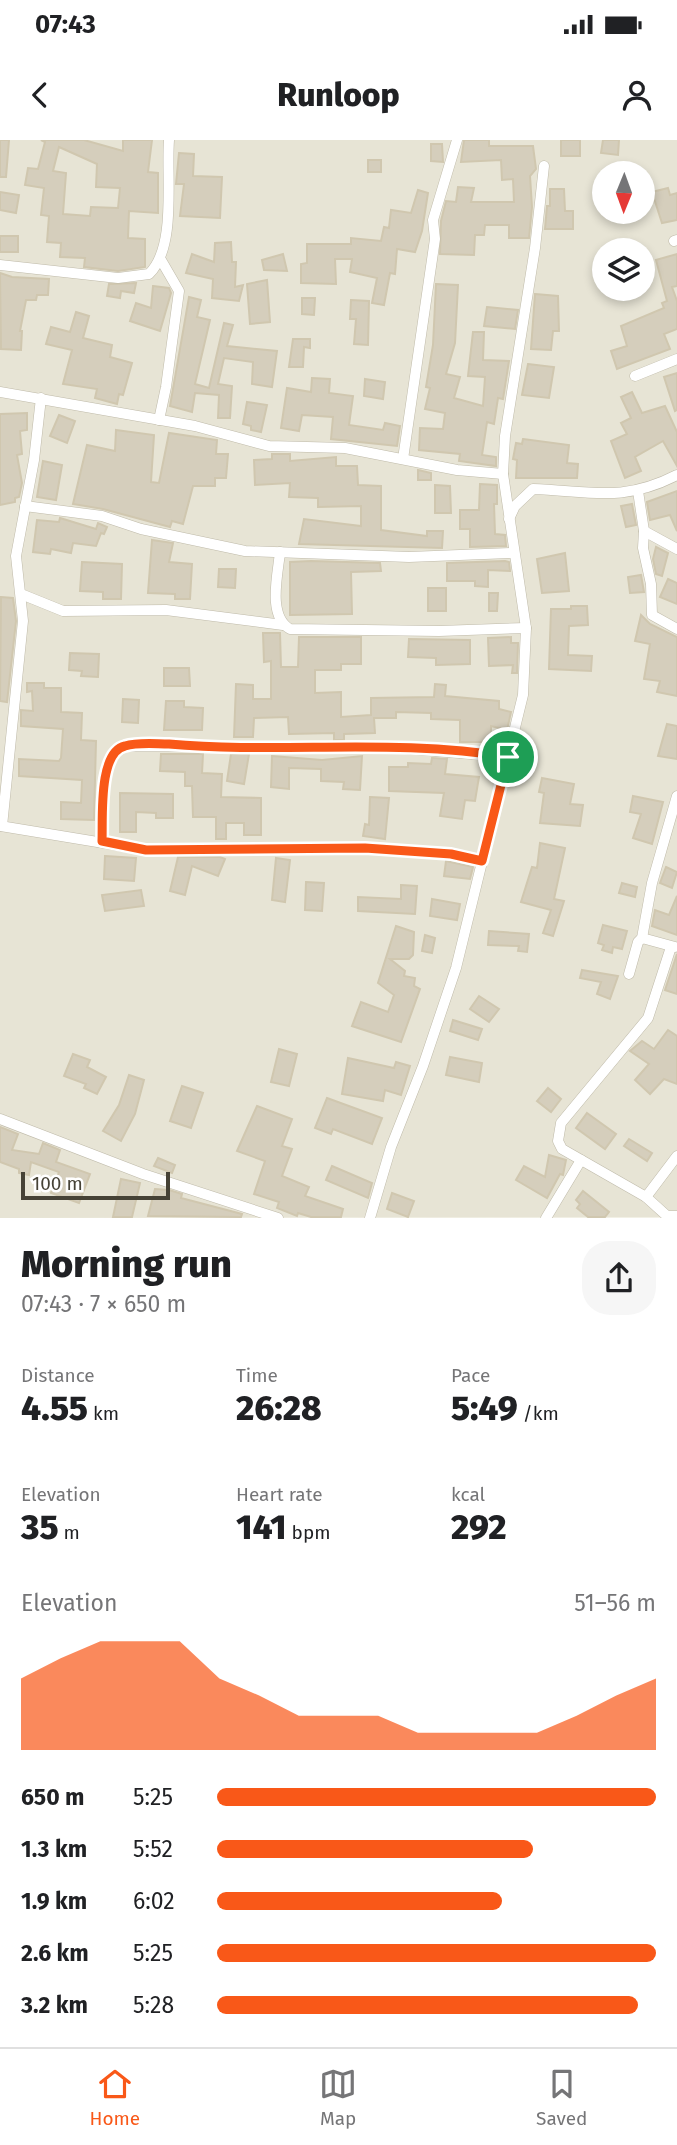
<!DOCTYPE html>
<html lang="en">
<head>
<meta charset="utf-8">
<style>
	:root { --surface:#fff; --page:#f6f6f6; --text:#202124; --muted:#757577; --line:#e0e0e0; --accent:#f95818 }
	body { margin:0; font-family:"Fira Sans",sans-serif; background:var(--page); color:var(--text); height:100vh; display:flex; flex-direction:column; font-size:26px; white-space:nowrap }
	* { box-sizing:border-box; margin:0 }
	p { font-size:23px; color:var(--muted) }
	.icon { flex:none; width:38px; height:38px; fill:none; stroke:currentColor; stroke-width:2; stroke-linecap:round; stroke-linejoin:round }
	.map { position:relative; height:1078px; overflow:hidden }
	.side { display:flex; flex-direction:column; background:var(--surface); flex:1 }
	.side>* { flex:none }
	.needle { width:46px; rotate:181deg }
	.buttons { position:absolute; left:592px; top:21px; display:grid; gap:14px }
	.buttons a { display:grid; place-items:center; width:63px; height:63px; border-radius:50%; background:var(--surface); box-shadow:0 4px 10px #0003; font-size:35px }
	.scale { position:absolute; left:21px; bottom:18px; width:149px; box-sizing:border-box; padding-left:7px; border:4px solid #464236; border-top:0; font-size:19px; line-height:24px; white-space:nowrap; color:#464236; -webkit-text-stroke:5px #fff; paint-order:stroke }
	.pin { position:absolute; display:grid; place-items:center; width:60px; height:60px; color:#fff; margin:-30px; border:4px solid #fff; border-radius:50%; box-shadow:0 2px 7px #0007 }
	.round { display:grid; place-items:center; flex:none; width:74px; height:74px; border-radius:28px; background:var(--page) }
	.overview { display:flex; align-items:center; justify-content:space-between; height:119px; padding:0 21px }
	h1 { font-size:38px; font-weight:800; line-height:52px }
	.metrics { display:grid; grid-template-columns:repeat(3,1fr); gap:10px; height:119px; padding:7px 21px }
	.metrics div { display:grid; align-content:center }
	.metrics b { font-size:35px; font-weight:800 }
	.metrics small { font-size:19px; font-weight:400 }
	.metrics p { font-size:19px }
	.chart { height:196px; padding:14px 21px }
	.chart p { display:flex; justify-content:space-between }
	.chart svg { width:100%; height:126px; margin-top:7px; fill:var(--accent); opacity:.7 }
	ul { padding:0 21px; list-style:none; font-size:23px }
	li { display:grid; grid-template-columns:112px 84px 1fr; align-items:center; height:52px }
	li i { height:18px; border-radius:9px; background:var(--accent) }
	.status { display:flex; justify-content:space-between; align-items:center; height:49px; padding:0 35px; background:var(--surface); direction:ltr }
	.status svg { height:19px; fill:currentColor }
	header { display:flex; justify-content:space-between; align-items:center; height:91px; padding:0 21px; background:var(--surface); font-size:32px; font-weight:800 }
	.tab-bar { display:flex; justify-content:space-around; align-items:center; height:98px; border-top:2px solid var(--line); background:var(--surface); font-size:19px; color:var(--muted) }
	.tab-bar a { display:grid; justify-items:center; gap:4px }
	.tab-bar .current { color:var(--accent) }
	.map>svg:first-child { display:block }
</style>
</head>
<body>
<div class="status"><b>07:43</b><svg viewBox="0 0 49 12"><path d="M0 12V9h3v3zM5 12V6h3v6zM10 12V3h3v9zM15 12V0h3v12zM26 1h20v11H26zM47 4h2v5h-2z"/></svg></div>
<header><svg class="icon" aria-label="back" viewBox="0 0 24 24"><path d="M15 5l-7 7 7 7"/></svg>Runloop<svg class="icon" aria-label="person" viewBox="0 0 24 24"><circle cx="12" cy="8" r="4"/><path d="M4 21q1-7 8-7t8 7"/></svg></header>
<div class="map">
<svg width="677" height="1078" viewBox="0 0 677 1078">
	<rect width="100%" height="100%" fill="#f3f1e7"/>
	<path fill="#e7e4d5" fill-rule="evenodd" d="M0 0H677V1077L0 1078ZM604 33H642V72H604ZM604 110H642V149H604Z"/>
	<g fill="#d5cebc" stroke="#d0c7af" stroke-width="2" fill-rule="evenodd">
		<polygon points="0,0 9,0 6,37 0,37"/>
		<path d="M41 0H84L123 11V0H152L148 32 158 33V73L129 71 128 98 145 99V127L118 131 84 127 85 118 60 117 61 103 47 102 49 76 41 75 44 48 25 45 28 28 38 29 45 2ZM59 7 97 24 96 47 120 48 118 68 91 67 90 76 63 74 66 33 53 31Z"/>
		<polygon points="464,0 489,0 489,6 533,6 536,29 530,36 532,67 529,98 509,98 509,85 485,85 484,95 475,95 474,115 440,114 441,81 446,61 456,62 458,47 474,48 471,62 514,62 513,39 502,40 501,20 461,22"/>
		<rect x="561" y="0" width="19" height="16"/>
		<polygon points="603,0 619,0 618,15 601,13"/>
		<polygon points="431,4 442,4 443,22 431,21"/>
		<polygon points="179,13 194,14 193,36 222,37 220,78 180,76 184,44 176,44"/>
		<rect x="368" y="20" width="13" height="12"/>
		<polygon points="668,48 670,55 677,53 677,80 662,83 652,52"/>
		<polygon points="550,49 564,49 565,71 573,71 573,89 545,89 547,66 550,66"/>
		<polygon points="418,50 428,53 422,91 415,112 397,109 395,134 390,133 384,165 372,163 377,138 350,132 352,119 335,119 336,144 301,143 301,124 307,123 307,104 351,104 351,98 381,101 384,87 389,88 391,70 411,73"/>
		<polygon points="0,52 19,55 16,73 0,70"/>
		<rect x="0" y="96" width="18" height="16"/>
		<polygon points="231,102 232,122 236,122 235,147 243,145 239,161 212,158 213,139 186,133 192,114 214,122 215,103"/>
		<polygon points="283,114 287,131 264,130 262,120"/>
		<polygon points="677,114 677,146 672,147 677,161 677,189 664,194 670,209 617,229 611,211 627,206 621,186 664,168 662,163 667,161 656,120"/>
		<polygon points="0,133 12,137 49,139 48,155 37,155 36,160 26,160 20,191 22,191 21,210 1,209"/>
		<polygon points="267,140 270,182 250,184 247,144"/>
		<polygon points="136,143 134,153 121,151 120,158 107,156 109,144"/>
		<polygon points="436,144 458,145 455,203 446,234 460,237 454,258 483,266 485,237 468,236 473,192 484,192 483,220 509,221 503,259 498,258 494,284 487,282 482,315 496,317 496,326 459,321 460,314 419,310 420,288 443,289 445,273 425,269 430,248 426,247 433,205"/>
		<polygon points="153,146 169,148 171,153 160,191 130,181 136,163 151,168"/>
		<polygon points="535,154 558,156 559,191 553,191 551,210 531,209"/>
		<polygon points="189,157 201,160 197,177 210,180 195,244 209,248 224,183 233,185 227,206 277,211 272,247 252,244 253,222 224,218 218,244 232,246 230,278 218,278 219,255 195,253 192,272 170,266"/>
		<polygon points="302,158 315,158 314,175 302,174"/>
		<polygon points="351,160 369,161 368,205 354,204 356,179 350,179"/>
		<polygon points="487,167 518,170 515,189 484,186"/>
		<polygon points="76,172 89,176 83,198 112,205 110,217 132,223 123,255 119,254 117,264 95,258 97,249 63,244 72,210 46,204 51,187 70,192"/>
		<polygon points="293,199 310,199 310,208 304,207 303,227 289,227"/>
		<polygon points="528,224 554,227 549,258 522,255"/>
		<polygon points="677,233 677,270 675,271 664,237"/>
		<polygon points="312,238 330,239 329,253 353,256 349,285 383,290 385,283 400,286 397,306 331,299 333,277 302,275 299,291 281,288 287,248 311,252"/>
		<polygon points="365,239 385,242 383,259 364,256"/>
		<polygon points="632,252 642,273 665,266 677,292 677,326 663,301 635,317 641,331 625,338 611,301 627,294 621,283 631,278 621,257"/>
		<polygon points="247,262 267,265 261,292 251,290 251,286 243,284"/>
		<polygon points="27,273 27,290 20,291 22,314 17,315 22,343 19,357 15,358 15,362 0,365 0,274"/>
		<polygon points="59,275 75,281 67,303 50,296"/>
		<polygon points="116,290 154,295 151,342 159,343 169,293 217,300 216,314 228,314 226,338 215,338 215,346 193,346 183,384 172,381 170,387 103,369 73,364 87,305 115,311"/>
		<polygon points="523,299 569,305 567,323 578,324 577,338 516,338 517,320 513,319 516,303 522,304"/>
		<polygon points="272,314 290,314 290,321 336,317 336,326 357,326 358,345 381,346 381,390 427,396 427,391 443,391 442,408 299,404 304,379 361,386 361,366 318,367 318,358 289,357 290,343 255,345 254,320 272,319"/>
		<polygon points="43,321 62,325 56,360 37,357"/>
		<polygon points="418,330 431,333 431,340 418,340"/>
		<polygon points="480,344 497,345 497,364 494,364 495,394 505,395 506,406 470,407 470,389 460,389 460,370 479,370"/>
		<polygon points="435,345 450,346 451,373 435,373"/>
		<polygon points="677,351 677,391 670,375 650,380 647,362"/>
		<polygon points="632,364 636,385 626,387 621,366"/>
		<polygon points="60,378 96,389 98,383 107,387 104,394 101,393 96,406 73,403 71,413 51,409 50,414 33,412 37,380 59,382"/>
		<polygon points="152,400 173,403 169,422 192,424 190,459 175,459 175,454 148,453"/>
		<polygon points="656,407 668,413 662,436 656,434 653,419"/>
		<polygon points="565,413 569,451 542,453 537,419"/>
		<polygon points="311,421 380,423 381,431 351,432 352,474 290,475 290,422"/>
		<polygon points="505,421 509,422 510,431 488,430 488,447 475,446 475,441 447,441 447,423"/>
		<polygon points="82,422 122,424 121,459 103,459 103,452 80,451"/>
		<polygon points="219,429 236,429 235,448 218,447"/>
		<polygon points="641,435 644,452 630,453 628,437"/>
		<polygon points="668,439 677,443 677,464 660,457"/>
		<rect x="428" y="448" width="18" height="23"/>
		<polygon points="489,453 498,453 497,471 489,471"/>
		<polygon points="1,457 13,458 16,481 7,562 0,561"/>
		<polygon points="571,466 587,466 588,485 569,486 568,515 592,516 591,531 549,529 551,469 571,469"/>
		<polygon points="641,475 650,484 677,497 677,556 657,552 660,541 644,539 650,504 635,501"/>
		<polygon points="263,493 280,493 281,527 298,527 299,497 361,497 361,524 341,524 341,530 315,530 315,553 341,552 341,577 371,575 371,558 434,557 435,544 446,545 445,556 499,561 499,569 511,572 507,590 491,586 491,602 460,602 460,580 431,579 431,573 396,572 396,578 374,578 375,593 344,594 344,600 334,600 334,593 289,594 288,577 254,578 253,597 234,597 236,544 253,545 253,559 271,559 271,521 264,522"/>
		<polygon points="511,497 511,503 518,503 517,533 512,533 513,525 489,526 488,498"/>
		<polygon points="409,499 470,500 470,524 436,525 436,518 408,517"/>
		<polygon points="70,513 99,514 98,537 81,536 82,531 69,530"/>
		<polygon points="164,528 189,528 190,546 164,546"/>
		<polygon points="27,543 44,543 44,548 61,548 61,572 82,573 81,600 96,601 94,680 61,679 61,662 81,663 82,640 19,636 19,619 59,621 61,618 63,589 21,586 21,570 33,571 32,551 27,552"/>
		<polygon points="123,559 139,560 138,583 122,582"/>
		<polygon points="166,561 184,561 184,567 203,568 202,590 164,590"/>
		<polygon points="667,584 677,586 677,619 658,616"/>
		<polygon points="161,614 203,614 202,633 222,634 221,657 261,658 261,695 244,695 244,683 226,683 226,699 216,699 216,677 193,677 192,646 185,646 185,632 160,631"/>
		<polygon points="231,614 249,614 244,644 227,641"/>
		<polygon points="272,616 322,620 362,616 360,650 343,649 344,642 321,641 321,629 289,628 289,649 271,647"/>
		<polygon points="432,618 447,619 445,634 479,637 475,661 465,660 462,679 440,676 444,653 389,651 389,627 408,627 408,623 431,624"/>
		<polygon points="542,638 574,644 570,664 583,665 580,686 540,683 544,653 539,652"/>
		<polygon points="120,653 173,654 173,678 156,678 156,673 136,672 136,692 120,692"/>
		<polygon points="633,656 663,662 652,704 633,698 641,674 630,672"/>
		<polygon points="370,657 389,658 385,699 363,696 365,684 369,685"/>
		<polygon points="540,703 565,708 554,759 564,761 553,796 543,793 551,770 521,762 532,727 537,728"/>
		<polygon points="105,716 136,718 134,741 104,739"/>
		<polygon points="220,717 225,719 218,736 192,726 185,755 170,751 178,717"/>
		<polygon points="276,718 290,720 285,762 272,760"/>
		<polygon points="446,721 473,727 470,739 444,736"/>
		<polygon points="666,727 677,732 672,748 660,743"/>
		<polygon points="306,742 324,743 322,771 305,770"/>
		<polygon points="622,743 637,747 635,757 619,753"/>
		<polygon points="401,745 417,746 415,774 358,771 358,757 401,759"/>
		<polygon points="141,750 144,766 105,771 102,755"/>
		<polygon points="677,756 677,795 652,786 655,770 669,775"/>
		<polygon points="432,759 460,764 457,780 430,776"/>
		<polygon points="603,785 627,791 622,809 613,807 612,813 602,810 604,805 598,803"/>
		<polygon points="396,786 414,792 413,815 409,819 390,819 405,831 404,836 415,838 414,846 420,849 401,902 352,886 361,862 388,872 394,855 378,843"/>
		<polygon points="489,791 529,794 527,812 518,811 519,806 488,805"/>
		<polygon points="425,795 435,798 432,813 422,811"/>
		<polygon points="677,814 677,854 665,850"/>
		<polygon points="582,830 618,836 610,859 597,854 601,842 580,838"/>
		<polygon points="479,856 499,869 489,882 470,869"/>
		<polygon points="453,880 482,889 478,900 450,891"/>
		<polygon points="668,890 677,896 677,944 664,939 650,954 635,940 649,924 630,911 642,901 654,909"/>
		<polygon points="279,909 297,914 289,946 271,942"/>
		<polygon points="73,914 90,920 87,927 106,937 97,954 84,948 86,944 64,936"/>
		<polygon points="450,917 482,923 479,942 446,935"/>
		<polygon points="348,918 394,928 396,922 410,926 401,955 385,950 383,961 342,954"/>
		<polygon points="129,935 144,940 135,974 121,1001 103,991 119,965"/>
		<polygon points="182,946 203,953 191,988 170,981"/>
		<polygon points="548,948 561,959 551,972 537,961"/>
		<polygon points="327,958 382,978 372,1004 333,989 331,994 315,988"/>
		<polygon points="257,966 292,979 282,1006 292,1009 282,1036 309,1047 305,1056 343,1069 341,1077 311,1077 298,1073 297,1076 277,1068 279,1062 254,1054 265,1021 237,1011"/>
		<polygon points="587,973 616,994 605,1009 576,988"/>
		<polygon points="0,987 18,994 12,1010 39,1014 43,1003 60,1010 56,1022 90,1034 79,1063 51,1053 59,1032 31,1022 29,1035 19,1033 19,1029 0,1022"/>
		<polygon points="629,999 652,1013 647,1021 624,1006"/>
		<polygon points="549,1015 566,1020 563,1035 560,1034 547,1058 516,1040 524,1026 545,1037"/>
		<polygon points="158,1018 175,1025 172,1033 154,1026"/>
		<polygon points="332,1026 372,1043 368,1058 326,1040"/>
		<polygon points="121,1039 140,1043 132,1077 113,1077"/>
		<polygon points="155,1049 169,1050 182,1054 181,1058 242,1074 241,1077 148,1076"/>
		<polygon points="583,1051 609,1072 605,1077 588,1077 577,1068 580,1064 576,1060"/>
		<polygon points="392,1053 414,1061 408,1077 387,1069"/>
	</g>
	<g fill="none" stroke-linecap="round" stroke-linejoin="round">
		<g stroke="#bfbaa9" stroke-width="11">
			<g id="street">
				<polyline points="674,101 677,100"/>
				<path d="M0 125 118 138 149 134C177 107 166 37 169 0"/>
				<polyline points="635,236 677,219"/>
				<polyline points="0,252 195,286 269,306 345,308 457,330 503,334"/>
				<polyline points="159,280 166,247 179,151 161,120"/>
				<polyline points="403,319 435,99 433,80 457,0"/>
				<polyline points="638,351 644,391 643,408 651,444 652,475 677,489"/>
				<polyline points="25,366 102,376 141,389 245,411 409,417 512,413"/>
				<path d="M509 379 515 366 533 349C590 351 623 363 677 335"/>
				<polyline points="644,391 677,409"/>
				<path d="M280 412C278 434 267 476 290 489L439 491 526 488"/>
				<polyline points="21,454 63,471 166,470 283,485"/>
				<polyline points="0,686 146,710 365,708 451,714 482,721"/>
				<polyline points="2,686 23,481 16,416 34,320 41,258"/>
				<path d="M101 701C103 670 96 626 123 606L399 608 508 617"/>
				<polyline points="642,798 675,807"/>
				<polyline points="671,807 648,878 561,983 558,1001 562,1009 646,1057 677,1016"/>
				<polyline points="629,834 638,802 642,798 652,743 677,656"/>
				<polyline points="0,979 143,1034 278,1078"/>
				<polyline points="646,1057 667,1076 677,1076"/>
				<polyline points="370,1078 391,1007 423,926 456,828 523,555 526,488 503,334 505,296 535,108 544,26"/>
				<polyline points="546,1078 581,1020"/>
			</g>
		</g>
		<use href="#street" stroke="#fff" stroke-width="10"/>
	</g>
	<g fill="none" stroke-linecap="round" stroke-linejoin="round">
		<g stroke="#fff" stroke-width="14">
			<path id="route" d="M169 604C281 614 396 598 508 617L482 721 451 714 365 708 146 710 102 701C103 679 98 612 125 606 138 602 155 604 169 604Z"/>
		</g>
		<use href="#route" stroke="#f95818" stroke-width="9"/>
	</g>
</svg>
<div class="buttons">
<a><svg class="needle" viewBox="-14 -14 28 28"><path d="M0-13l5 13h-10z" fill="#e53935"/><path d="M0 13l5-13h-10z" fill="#757577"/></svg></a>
<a><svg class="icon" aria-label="layers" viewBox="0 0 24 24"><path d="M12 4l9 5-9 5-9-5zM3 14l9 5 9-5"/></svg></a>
</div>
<div class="scale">100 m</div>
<div class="pin" style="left:508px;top:617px;background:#1e9e55"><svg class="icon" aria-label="arrive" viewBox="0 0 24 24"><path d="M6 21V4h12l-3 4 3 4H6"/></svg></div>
</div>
<section class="side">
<div class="overview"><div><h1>Morning run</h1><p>07:43 · 7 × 650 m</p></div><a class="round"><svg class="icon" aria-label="share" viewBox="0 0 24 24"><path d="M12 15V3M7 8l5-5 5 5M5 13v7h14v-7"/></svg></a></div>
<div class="metrics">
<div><p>Distance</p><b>4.55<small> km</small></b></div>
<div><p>Time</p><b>26:28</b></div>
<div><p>Pace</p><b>5:49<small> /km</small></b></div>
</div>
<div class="metrics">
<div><p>Elevation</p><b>35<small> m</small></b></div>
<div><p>Heart rate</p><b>141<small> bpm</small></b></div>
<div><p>kcal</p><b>292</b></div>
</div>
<div class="chart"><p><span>Elevation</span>51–56 m</p>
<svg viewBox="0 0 160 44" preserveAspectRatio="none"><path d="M0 44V19L10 12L20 6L30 6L40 6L50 19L60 25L70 32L80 32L90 32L100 38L110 38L120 38L130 38L140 32L150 25L160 19V44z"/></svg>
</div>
<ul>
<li><b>650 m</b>5:25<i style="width:100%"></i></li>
<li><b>1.3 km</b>5:52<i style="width:72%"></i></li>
<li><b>1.9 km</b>6:02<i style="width:65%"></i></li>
<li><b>2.6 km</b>5:25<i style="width:100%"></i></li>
<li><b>3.2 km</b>5:28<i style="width:96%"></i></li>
</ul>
</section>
<nav class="tab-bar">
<a class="current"><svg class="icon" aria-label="home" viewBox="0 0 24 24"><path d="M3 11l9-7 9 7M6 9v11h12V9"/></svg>Home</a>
<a><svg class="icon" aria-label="map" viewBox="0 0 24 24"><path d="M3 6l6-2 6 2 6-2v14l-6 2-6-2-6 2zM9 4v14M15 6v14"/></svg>Map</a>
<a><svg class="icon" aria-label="saved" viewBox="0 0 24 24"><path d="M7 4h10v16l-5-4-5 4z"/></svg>Saved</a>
</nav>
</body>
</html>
